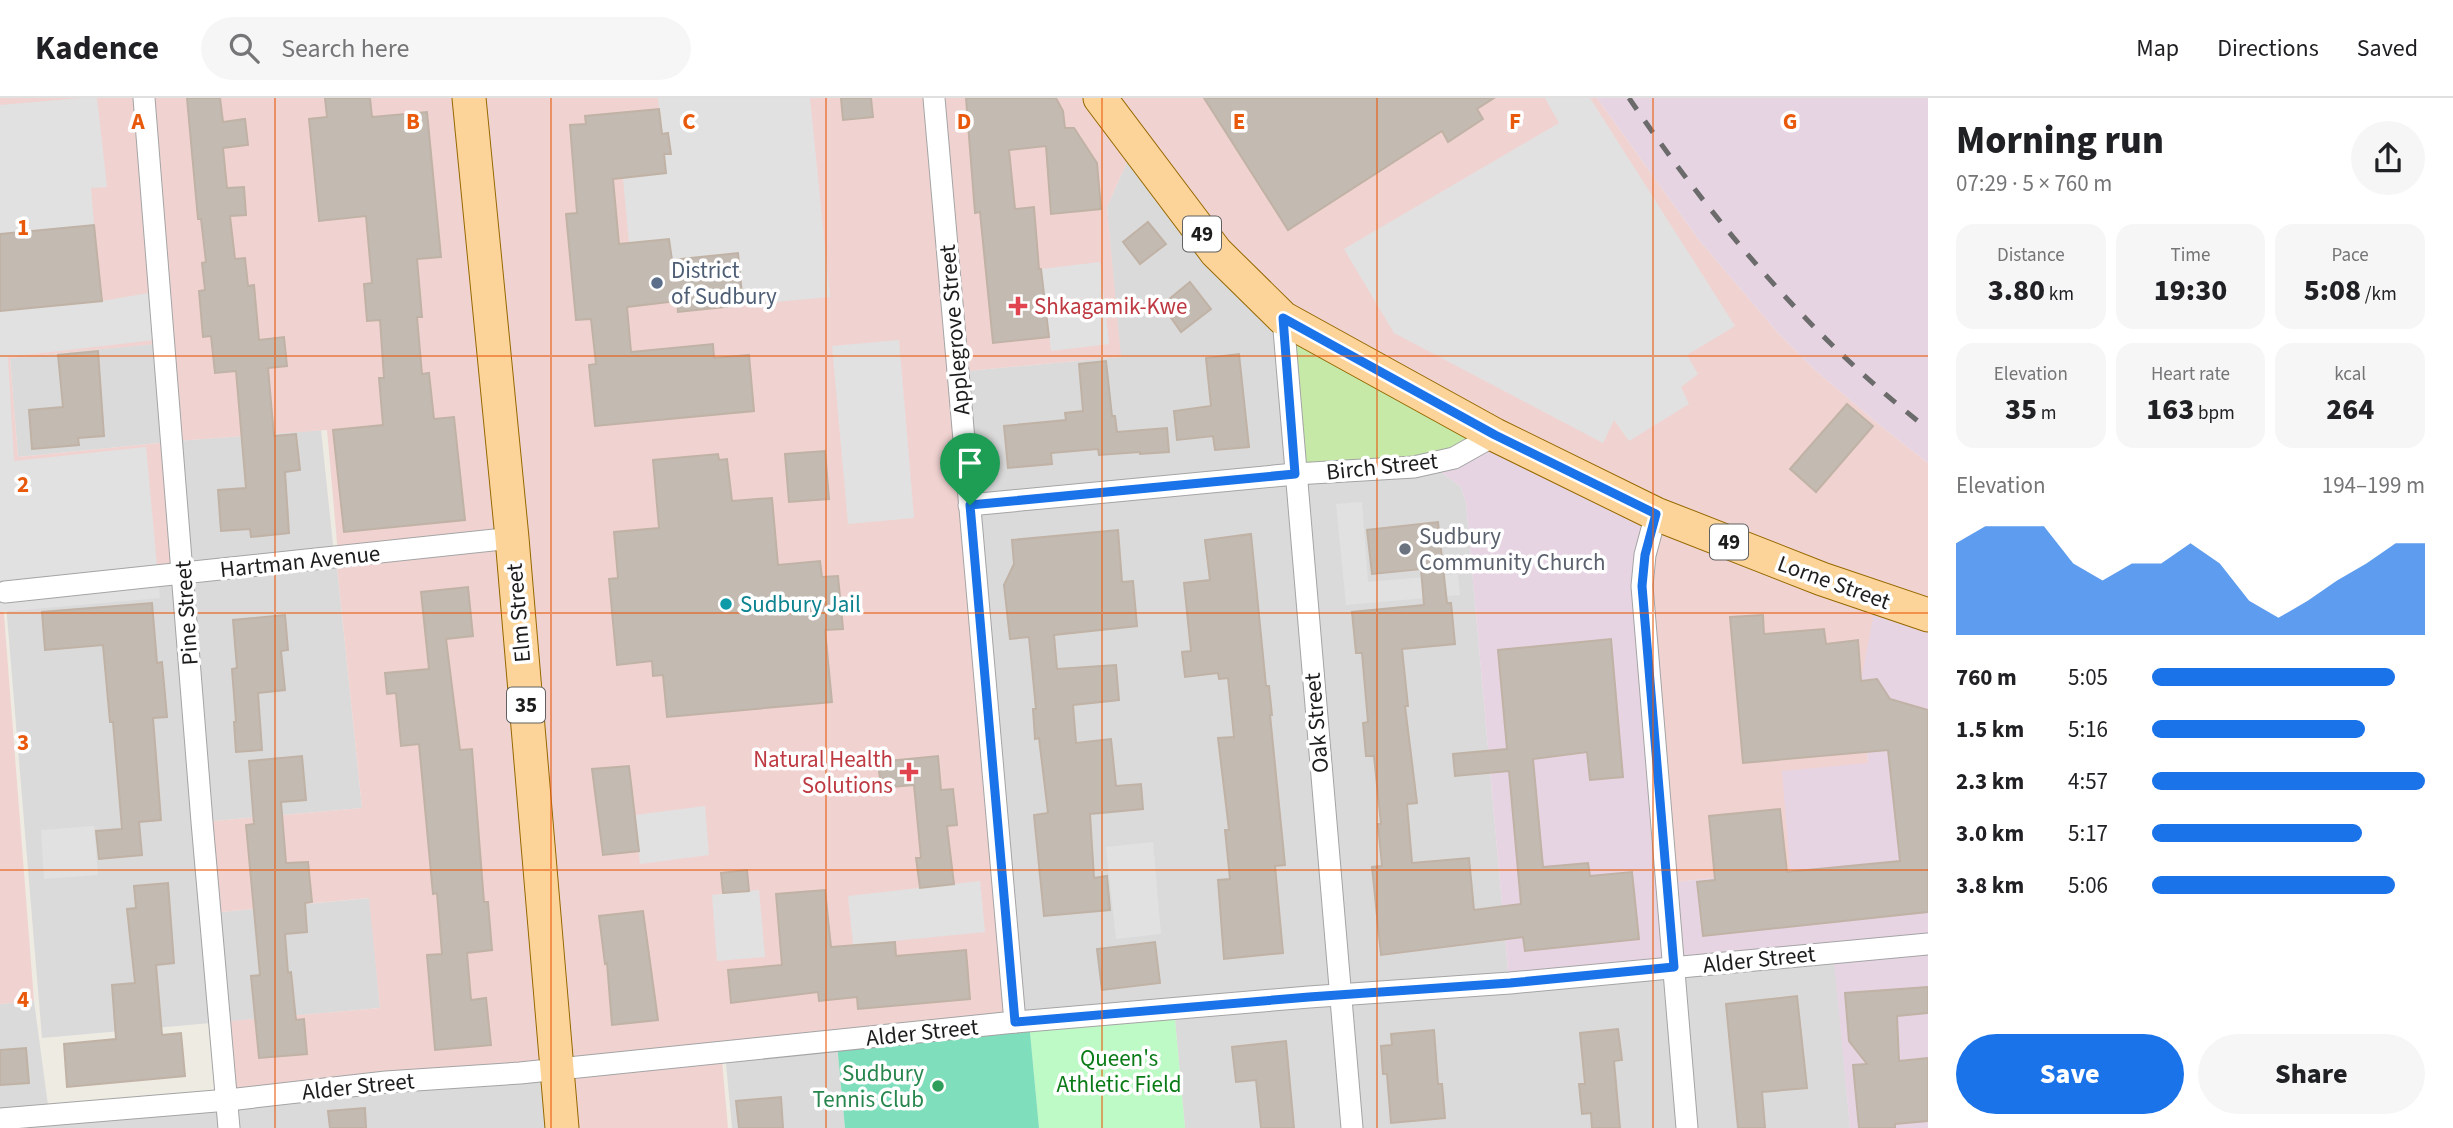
<!DOCTYPE html>
<html lang="en">
<head>
<meta charset="utf-8">
<style>
	:root { --surface:#fff; --page:#f6f6f6; --text:#202124; --muted:#757577; --line:#e0e0e0; --accent:#1a73e8 }
	body { margin:0; font-family:"Source Sans 3",sans-serif; background:var(--page); color:var(--text); height:100vh; display:flex; flex-direction:column; font-size:26px; white-space:nowrap }
	* { box-sizing:border-box; margin:0 }
	p { font-size:23px; color:var(--muted) }
	.icon { flex:none; width:38px; height:38px; fill:none; stroke:currentColor; stroke-width:2; stroke-linecap:round; stroke-linejoin:round }
	.map { position:relative; flex:1; overflow:hidden }
	.details { display:flex; flex-direction:column; background:var(--surface); width:525px }
	.details>* { flex:none }
	.pin { position:absolute; display:grid; place-items:center; width:60px; height:60px; color:#fff; margin:-72px -30px; border-radius:50% 50% 50% 0; rotate:-45deg; box-shadow:0 0 7px #0007 }
	.pin .icon { rotate:45deg }
	.round { display:grid; place-items:center; flex:none; width:74px; height:74px; border-radius:37px; background:var(--page) }
	.overview { display:flex; align-items:center; justify-content:space-between; height:119px; padding:0 28px }
	h1 { font-size:38px; font-weight:800; line-height:52px }
	.metrics { display:grid; grid-template-columns:repeat(3,1fr); gap:10px; height:119px; padding:7px 28px }
	.metrics div { display:grid; align-content:center; border-radius:18px; background:var(--page); text-align:center }
	.metrics b { font-size:30px; font-weight:800 }
	.metrics small { font-size:19px; font-weight:400 }
	.metrics p { font-size:19px }
	.chart { height:196px; padding:14px 28px }
	.chart p { display:flex; justify-content:space-between }
	.chart svg { width:100%; height:126px; margin-top:7px; fill:var(--accent); opacity:.7 }
	.action { display:flex; gap:14px; margin-top:auto; padding:14px 28px }
	.action a { flex:1; height:80px; border-radius:42px; background:var(--accent); color:#fff; font-size:28px; font-weight:800; line-height:80px; text-align:center }
	.action a+a { background:var(--page); color:var(--text) }
	ul { padding:0 28px; list-style:none; font-size:23px }
	li { display:grid; grid-template-columns:112px 84px 1fr; align-items:center; height:52px }
	li i { height:18px; border-radius:9px; background:var(--accent) }
	header { display:flex; align-items:center; gap:42px; box-sizing:border-box; height:98px; padding:0 35px; background:var(--surface); border-bottom:2px solid var(--line) }
	header strong { font-size:33px }
	nav { display:flex; gap:38px; margin-inline-start:auto; font-size:24px }
	.search { width:490px; height:63px; background:var(--page); display:flex; align-items:center; gap:18px; box-sizing:border-box; padding:0 24px; border-radius:38px; color:var(--muted); font-size:26px }
	main { display:flex; flex:1; min-height:0 }
	.map>svg:first-child { display:block }
</style>
</head>
<body>
<header>
<strong>Kadence</strong>
<div class="search"><svg class="icon" aria-label="search" viewBox="0 0 24 24"><circle cx="10" cy="10" r="6"/><path d="M15 15l6 6"/></svg>Search here</div>
<nav><a>Map</a><a>Directions</a><a>Saved</a></nav>
</header>
<main>
<div class="map">
<svg width="1928" height="1030" viewBox="0 0 1928 1030">
	<rect width="100%" height="100%" fill="#eeebe3"/>
	<g fill="#dbdada">
		<polygon points="1134,48 1429,365 1461,389 1466,405 1509,884 1834,852 1850,1030 1185,1030 1174,911 1014,926 955,274 1120,259 1107,109"/>
		<polygon points="162,245 169,344 18,359 10,260"/>
		<polygon points="321,332 334,456 185,473 175,343"/>
		<polygon points="336,459 362,710 202,724 210,815 370,800 380,910 42,940 5,494"/>
		<polygon points="34,903 49,1015 555,973 560,1030 0,1030 0,906"/>
		<polygon points="837,946 845,1030 732,1030 725,955"/>
	</g>
	<g fill="#f0d3d1">
		<polygon points="0,0 466,0 508,438 338,456 327,332 175,343 167,245 10,260 18,359 169,344 179,474 2,491 34,903 0,906"/>
		<polygon points="472,0 1597,0 1699,142 1778,235 1815,272 1882,329 1928,365 1928,515 1861,583 1868,665 1791,772 1666,785 1641,488 1283,218 1134,48 1107,109 1121,259 956,274 1014,926 721,951 728,1030 564,1030 559,969 228,1002 220,924 380,910 369,800 210,815 202,724 362,710 336,459 515,442"/>
	</g>
	<g fill="#e7d4e3">
		<polygon points="1597,0 1928,0 1928,365 1882,329 1815,272 1778,235 1699,142"/>
		<polygon points="1495,335 1656,413 1643,455 1666,785 1790,772 1782,673 1868,665 1861,583 1877,498 1928,515 1928,1030 1850,1030 1833,852 1509,884 1466,405 1461,389 1429,365"/>
	</g>
	<polygon fill="#c6e9a7" points="1283,218 1495,335 1455,358 1293,375"/>
	<polygon fill="#befac5" points="1174,911 1185,1030 1039,1030 1029,924"/>
	<polygon fill="#7fdfbc" points="1029,924 1039,1030 845,1030 837,946"/>
	<g fill="#e1e1e1">
		<polygon points="81,0 97,0 107,89 91,90 94,127 0,136 0,7"/>
		<polygon points="658,0 810,0 830,199 743,207 737,155 672,162 669,141 629,145 623,80 665,75 664,56 670,55 668,36 662,36"/>
		<polygon points="1545,0 1590,0 1735,228 1687,257 1698,276 1681,289 1689,306 1629,343 1614,322 1603,345 1394,235 1344,151 1559,25"/>
		<polygon points="1100,164 1109,246 1051,253 1041,171"/>
		<polygon points="160,193 163,241 8,259 14,363 146,349 160,500 0,514 0,213 102,203"/>
		<polygon points="899,242 914,420 848,426 832,248"/>
		<polygon points="1362,404 1368,484 1458,476 1460,497 1346,507 1336,406"/>
		<polygon points="705,708 709,757 640,766 635,717"/>
		<polygon points="94,728 98,777 44,781 41,732"/>
		<polygon points="1153,744 1161,836 1116,841 1106,749"/>
		<polygon points="980,783 985,834 853,847 848,798"/>
		<polygon points="759,792 765,859 717,863 712,797"/>
	</g>
	<g fill="#c3bab2" stroke="#c0b2a5" stroke-width="2">
		<polygon points="187,0 220,0 223,24 245,21 248,47 223,50 227,90 244,89 246,117 230,118 235,161 245,160 248,188 254,187 259,242 284,239 287,268 268,270 274,338 296,336 300,372 285,374 289,435 251,439 250,431 221,433 218,392 246,390 236,273 215,275 211,238 203,239 199,193 205,192 202,165 206,164 201,121 198,121"/>
		<polygon points="325,0 370,0 372,19 427,14 441,159 417,161 422,219 417,219 422,276 429,275 434,321 454,319 465,422 344,434 333,332 383,327 379,280 384,280 380,222 367,223 364,186 372,185 366,118 319,123 309,21 327,19"/>
		<polygon points="841,0 871,0 873,19 843,22"/>
		<polygon points="966,0 1056,0 1063,13 1065,30 1074,30 1097,65 1101,111 1051,116 1046,48 1009,52 1015,111 1034,109 1039,171 1041,171 1049,239 993,245 980,114 975,115"/>
		<polygon points="1204,0 1494,0 1477,11 1483,21 1448,44 1442,33 1288,132"/>
		<polygon points="659,11 662,36 668,35 671,56 664,56 666,75 613,81 619,146 669,141 672,162 738,155 743,207 678,214 677,203 627,209 631,254 713,246 714,260 749,257 754,313 595,328 589,267 596,266 591,221 576,222 566,116 577,115 570,27 586,26 585,18"/>
		<polygon points="1148,124 1166,146 1140,166 1123,144"/>
		<polygon points="94,127 102,203 0,213 0,136"/>
		<polygon points="1190,184 1211,211 1181,234 1162,207"/>
		<polygon points="98,253 104,338 78,340 79,347 32,351 29,312 63,309 58,257"/>
		<polygon points="1239,256 1249,349 1215,352 1213,338 1177,342 1174,313 1211,308 1206,260"/>
		<polygon points="1106,263 1112,318 1115,318 1117,334 1167,330 1169,354 1140,356 1140,354 1099,357 1098,351 1051,355 1052,366 1008,370 1004,328 1066,322 1065,315 1083,313 1079,266"/>
		<polygon points="1847,306 1873,328 1816,394 1790,371"/>
		<polygon points="825,353 829,401 789,404 785,356"/>
		<polygon points="718,356 719,362 727,361 732,403 772,400 778,467 820,463 822,479 838,478 843,531 825,532 832,604 667,619 663,577 653,578 652,563 617,567 609,481 618,480 614,434 659,430 653,362"/>
		<polygon points="1438,424 1447,505 1451,505 1455,546 1402,551 1408,608 1405,608 1417,705 1407,706 1412,765 1469,760 1474,812 1521,806 1509,673 1455,678 1453,656 1507,651 1498,552 1611,541 1623,679 1590,682 1587,654 1533,661 1543,769 1588,765 1590,778 1632,774 1639,841 1525,853 1523,839 1381,857 1372,769 1382,768 1378,726 1381,726 1374,658 1366,658 1363,625 1368,624 1362,555 1356,555 1352,514 1424,507 1421,471 1372,476 1367,432"/>
		<polygon points="1118,432 1122,484 1133,483 1137,528 1054,537 1057,571 1116,567 1119,602 1073,607 1076,645 1111,641 1116,688 1141,686 1143,711 1090,716 1094,780 1107,778 1110,812 1044,818 1034,717 1048,715 1039,640 1035,641 1033,611 1036,611 1029,539 1010,541 1004,487 1014,466 1012,442"/>
		<polygon points="1251,436 1266,588 1269,588 1272,617 1270,617 1285,767 1275,768 1283,855 1224,861 1218,782 1230,781 1225,732 1229,732 1218,640 1234,639 1228,580 1219,581 1218,575 1185,579 1182,554 1191,553 1184,485 1210,482 1205,442"/>
		<polygon points="468,489 473,538 446,541 460,652 472,651 484,804 488,804 492,852 467,855 471,902 486,900 491,947 435,952 427,857 442,856 437,795 433,796 419,646 401,648 396,595 387,596 385,575 429,571 421,494"/>
		<polygon points="152,505 157,565 162,564 167,619 153,620 161,722 139,724 142,757 99,761 96,733 122,731 113,624 110,624 103,547 45,552 42,514"/>
		<polygon points="285,517 288,552 281,553 285,592 258,595 262,652 236,654 234,624 236,624 232,571 237,570 233,522"/>
		<polygon points="1763,517 1764,536 1824,531 1826,546 1858,542 1861,583 1877,581 1890,601 1928,612 1928,814 1703,838 1697,784 1715,782 1709,718 1780,711 1787,774 1900,763 1888,652 1743,665 1730,519"/>
		<polygon points="302,658 306,702 281,704 286,765 308,764 312,804 305,805 307,834 285,836 288,875 291,874 296,922 304,921 307,956 259,960 251,878 260,877 246,727 254,726 249,663"/>
		<polygon points="938,658 941,692 953,691 957,727 947,728 954,786 920,790 916,760 921,760 914,687 881,690 878,664"/>
		<polygon points="629,668 639,753 603,757 592,671"/>
		<polygon points="747,772 749,793 723,795 721,775"/>
		<polygon points="168,785 174,865 156,867 162,937 181,935 185,978 67,989 64,946 116,941 112,887 135,885 127,811 136,810 134,788"/>
		<polygon points="825,792 831,849 895,844 896,858 966,852 970,901 858,911 857,899 819,903 818,894 731,905 728,872 782,867 776,796"/>
		<polygon points="643,813 658,922 612,927 607,865 605,866 599,818"/>
		<polygon points="1155,844 1160,885 1102,892 1097,851"/>
		<polygon points="1928,889 1928,915 1897,918 1899,963 1928,960 1928,1023 1895,1026 1895,1030 1859,1030 1853,967 1867,966 1849,943 1845,895"/>
		<polygon points="1797,898 1807,990 1762,994 1765,1030 1738,1030 1726,906"/>
		<polygon points="1618,931 1622,962 1614,963 1620,1030 1592,1030 1591,1015 1582,1016 1579,986 1585,986 1580,935"/>
		<polygon points="1434,932 1438,986 1442,986 1445,1020 1391,1025 1387,976 1383,976 1381,948 1392,947 1391,936"/>
		<polygon points="1286,943 1294,1030 1261,1030 1256,982 1236,984 1232,949"/>
		<polygon points="26,950 29,985 0,987 0,952"/>
		<polygon points="781,999 783,1030 739,1030 736,1003"/>
		<polygon points="365,1010 366,1030 330,1030 328,1013"/>
	</g>
	<g fill="none" stroke-linecap="round" stroke-linejoin="round">
		<g stroke="#a4a4a4" stroke-width="23">
			<g id="minor">
				<polyline points="144,0 202,724 229,1030"/>
				<polyline points="934,0 1015,924"/>
				<polyline points="1283,220 1352,1030"/>
				<polyline points="969,407 1295,376 1414,369 1454,360 1495,337"/>
				<polyline points="1656,416 1645,457 1642,488 1687,1030"/>
				<polyline points="5,494 512,440"/>
				<polyline points="0,1021 228,1002 386,984 520,975 1015,924 1309,899 1510,885 1928,846"/>
			</g>
		</g>
		<g stroke="#966800" stroke-width="35">
			<g id="primary">
				<polyline points="469,0 512,440 562,1030"/>
				<polyline points="1100,0 1216,154 1283,220 1495,337 1656,416 1822,481 1928,517"/>
			</g>
		</g>
		<use href="#minor" stroke="#fff" stroke-width="21"/>
		<use href="#primary" stroke="#fcd499" stroke-width="33"/>
		<path stroke="#6b6b6b" stroke-width="5" stroke-dasharray="14 14" stroke-linecap="butt" d="M1629 0C1711 121 1812 241 1928 331"/>
	</g>
	<g fill="none" stroke-linecap="round" stroke-linejoin="round">
		<g stroke="#fff" stroke-width="14">
			<polygon id="route" points="1283,220 1495,337 1656,416 1645,457 1642,488 1674,869 1510,885 1309,899 1015,924 970,407 1295,376"/>
		</g>
		<use href="#route" stroke="#1a73e8" stroke-width="9"/>
	</g>
	<path fill="none" stroke="#e8590c" stroke-width="2" stroke-opacity="0.55" d="M275 0V1030M551 0V1030M826 0V1030M1102 0V1030M1377 0V1030M1653 0V1030M0 258H1928M0 515H1928M0 772H1928"/>
	<circle fill="#5c6f8a" stroke="#fff" stroke-width="2.5" cx="657" cy="185" r="7"/>
	<g fill="#e0444e" stroke="#fff" stroke-width="2.5">
		<path d="M1014.5 197.5h7v7h7v7h-7v7h-7v-7h-7v-7h7z"/>
		<path d="M905.5 663.5h7v7h7v7h-7v7h-7v-7h-7v-7h7z"/>
	</g>
	<circle fill="#6b7280" stroke="#fff" stroke-width="2.5" cx="1405" cy="451" r="7"/>
	<circle fill="#0f9aa8" stroke="#fff" stroke-width="2.5" cx="726" cy="506" r="7"/>
	<circle fill="#2e9e5b" stroke="#fff" stroke-width="2.5" cx="938" cy="988" r="7"/>
	<g text-anchor="middle" stroke-width="7" stroke-linejoin="round" paint-order="stroke">
		<g fill="#fff" stroke="#616161" stroke-width="2">
			<rect x="1183" y="118.5" width="38" height="35" rx="5"/>
			<rect x="1710" y="426.5" width="38" height="35" rx="5"/>
			<rect x="507" y="589.5" width="38" height="35" rx="5"/>
		</g>
		<g font-size="21" font-weight="bold" fill="#1d1d1d">
			<text x="1202" y="143">49</text>
			<text x="1729" y="451">49</text>
			<text x="526" y="614">35</text>
		</g>
		<g font-size="23" fill="#4e5e75" stroke="#fff" text-anchor="start">
			<text x="671" y="180">District<tspan x="671" dy="26">of Sudbury</tspan></text>
		</g>
		<g font-size="23" fill="#be3a42" stroke="#fff" text-anchor="start">
			<text x="1034" y="216">Shkagamik-Kwe</text>
			<text x="893" y="669" text-anchor="end">Natural Health<tspan x="893" dy="26">Solutions</tspan></text>
		</g>
		<g font-size="23" fill="#1d1d1d" stroke="#fff">
			<text transform="translate(954 232) rotate(-95)" y="8">Applegrove Street</text>
			<text transform="translate(1382 368) rotate(-6)" y="8">Birch Street</text>
			<text transform="translate(300 463) rotate(-6)" y="8">Hartman Avenue</text>
			<text transform="translate(1834 484) rotate(20)" y="8">Lorne Street</text>
			<text transform="translate(186 515) rotate(-94)" y="8">Pine Street</text>
			<text transform="translate(518 515) rotate(-95)" y="8">Elm Street</text>
			<text transform="translate(1316 625) rotate(-95)" y="8">Oak Street</text>
			<text transform="translate(1759 861) rotate(-6)" y="8">Alder Street</text>
			<text transform="translate(922 934) rotate(-6)" y="8">Alder Street</text>
			<text transform="translate(358 988) rotate(-6)" y="8">Alder Street</text>
		</g>
		<g font-size="23" fill="#5b616d" stroke="#fff" text-anchor="start">
			<text x="1419" y="446">Sudbury<tspan x="1419" dy="26">Community Church</tspan></text>
		</g>
		<g font-size="23" fill="#0d838f" stroke="#fff" text-anchor="start">
			<text x="740" y="514">Sudbury Jail</text>
		</g>
		<g font-size="23" fill="#0a7b17" stroke="#fff">
			<text x="1119" y="968">Queen's<tspan x="1119" dy="26">Athletic Field</tspan></text>
		</g>
		<g font-size="23" fill="#27864d" stroke="#fff" text-anchor="end">
			<text x="924" y="983">Sudbury<tspan x="924" dy="26">Tennis Club</tspan></text>
		</g>
	</g>
	<g font-size="23" text-anchor="middle" font-weight="bold" fill="#e8590c" stroke="#fff" stroke-width="7" stroke-linejoin="round" paint-order="stroke">
		<text x="138" y="31">A</text>
		<text x="413" y="31">B</text>
		<text x="689" y="31">C</text>
		<text x="964" y="31">D</text>
		<text x="1239" y="31">E</text>
		<text x="1515" y="31">F</text>
		<text x="1790" y="31">G</text>
		<text x="23" y="137">1</text>
		<text x="23" y="394">2</text>
		<text x="23" y="652">3</text>
		<text x="23" y="909">4</text>
	</g>
</svg>
<div class="pin" style="left:970px;top:407px;background:#1e9e55"><svg class="icon" aria-label="arrive" viewBox="0 0 24 24"><path d="M6 21V4h12l-3 4 3 4H6"/></svg></div>
</div>
<section class="details">
<div class="overview"><div><h1>Morning run</h1><p>07:29 · 5 × 760 m</p></div><a class="round"><svg class="icon" aria-label="share" viewBox="0 0 24 24"><path d="M12 15V3M7 8l5-5 5 5M5 13v7h14v-7"/></svg></a></div>
<div class="metrics">
<div><p>Distance</p><b>3.80<small> km</small></b></div>
<div><p>Time</p><b>19:30</b></div>
<div><p>Pace</p><b>5:08<small> /km</small></b></div>
</div>
<div class="metrics">
<div><p>Elevation</p><b>35<small> m</small></b></div>
<div><p>Heart rate</p><b>163<small> bpm</small></b></div>
<div><p>kcal</p><b>264</b></div>
</div>
<div class="chart"><p><span>Elevation</span>194–199 m</p>
<svg viewBox="0 0 160 44" preserveAspectRatio="none"><path d="M0 44V12L10 6L20 6L30 6L40 19L50 25L60 19L70 19L80 12L90 19L100 32L110 38L120 32L130 25L140 19L150 12L160 12V44z"/></svg>
</div>
<ul>
<li><b>760 m</b>5:05<i style="width:89%"></i></li>
<li><b>1.5 km</b>5:16<i style="width:78%"></i></li>
<li><b>2.3 km</b>4:57<i style="width:100%"></i></li>
<li><b>3.0 km</b>5:17<i style="width:77%"></i></li>
<li><b>3.8 km</b>5:06<i style="width:89%"></i></li>
</ul>
<div class="action"><a>Save</a><a>Share</a></div>
</section>
</main>
</body>
</html>
